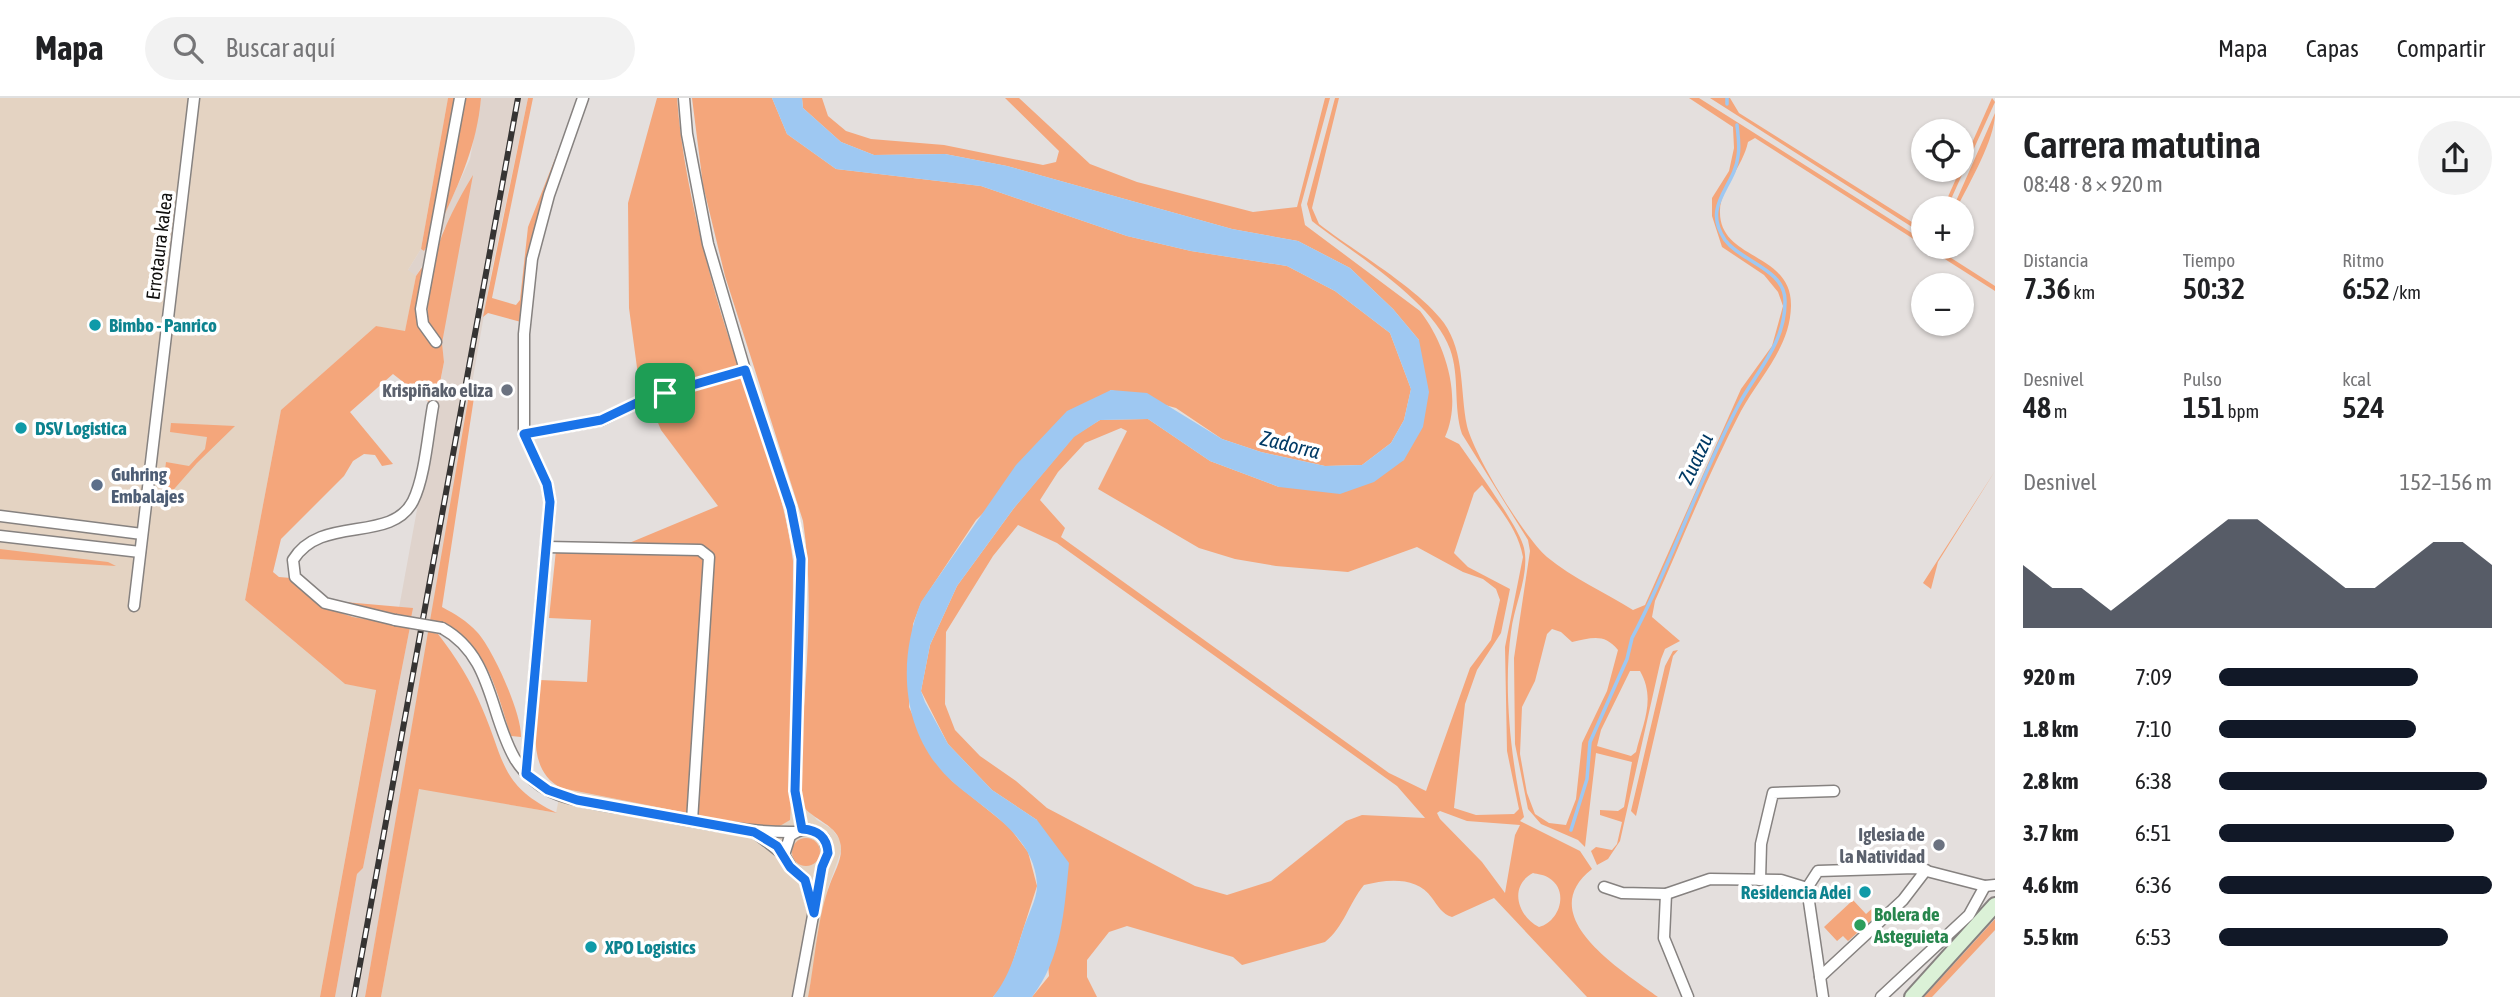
<!DOCTYPE html>
<html lang="es">
<head>
<meta charset="utf-8">
<style>
	:root { --surface:#fff; --page:#f2f2f2; --text:#202124; --muted:#757577; --line:#e0e0e0; --accent:#111827 }
	body { margin:0; font-family:"Asap Condensed",sans-serif; background:var(--page); color:var(--text); height:100vh; display:flex; flex-direction:column; font-size:26px; white-space:nowrap }
	* { box-sizing:border-box; margin:0 }
	p { font-size:23px; color:var(--muted) }
	.icon { flex:none; width:38px; height:38px; fill:none; stroke:currentColor; stroke-width:2; stroke-linecap:round; stroke-linejoin:round }
	.map { position:relative; flex:1; overflow:hidden }
	.sheet { display:flex; flex-direction:column; background:var(--surface); width:525px }
	.sheet>* { flex:none }
	.fabs { position:absolute; left:1911px; top:21px; display:grid; gap:14px }
	.fabs a { display:grid; place-items:center; width:63px; height:63px; border-radius:50%; background:var(--surface); box-shadow:0 2px 5px #0004; font-size:35px }
	.pin { position:absolute; display:grid; place-items:center; width:60px; height:60px; color:#fff; margin:-30px; border-radius:14px; box-shadow:0 4px 10px #0006 }
	.round { display:grid; place-items:center; flex:none; width:74px; height:74px; border-radius:37px; background:var(--page) }
	.overview { display:flex; align-items:center; justify-content:space-between; height:119px; padding:0 28px }
	h1 { font-size:38px; font-weight:600; line-height:52px }
	.figures { display:grid; grid-template-columns:repeat(3,1fr); gap:10px; height:119px; padding:7px 28px }
	.figures div { display:grid; align-content:center }
	.figures b { font-size:30px; font-weight:600 }
	.figures small { font-size:19px; font-weight:400 }
	.figures p { font-size:19px }
	.chart { height:196px; padding:14px 28px }
	.chart p { display:flex; justify-content:space-between }
	.chart svg { width:100%; height:126px; margin-top:7px; fill:var(--accent); opacity:.7 }
	ul { padding:0 28px; list-style:none; font-size:23px }
	li { display:grid; grid-template-columns:112px 84px 1fr; align-items:center; height:52px }
	li i { height:18px; border-radius:9px; background:var(--accent) }
	header { display:flex; align-items:center; gap:42px; box-sizing:border-box; height:98px; padding:0 35px; background:var(--surface); border-bottom:2px solid var(--line) }
	header strong { font-size:33px }
	nav { display:flex; gap:38px; margin-inline-start:auto; font-size:24px }
	.search { width:490px; height:63px; background:var(--page); display:flex; align-items:center; gap:18px; box-sizing:border-box; padding:0 24px; border-radius:38px; color:var(--muted); font-size:26px }
	main { display:flex; flex:1; min-height:0 }
	.map>svg:first-child { display:block }
</style>
</head>
<body>
<header>
<strong>Mapa</strong>
<div class="search"><svg class="icon" aria-label="search" viewBox="0 0 24 24"><circle cx="10" cy="10" r="6"/><path d="M15 15l6 6"/></svg>Buscar aquí</div>
<nav><a>Mapa</a><a>Capas</a><a>Compartir</a></nav>
</header>
<main>
<div class="map">
<svg width="1995" height="899" viewBox="0 0 1995 899">
	<rect width="100%" height="100%" fill="#e4dfdd"/>
	<polygon fill="#dfd3cc" points="481,0 528,0 492,171 365,899 335,899 357,776 363,770 410,529 412,510 399,510 444,264 442,246 459,106 416,178 359,242 281,312 278,325 161,406 408,172 421,151 424,153 440,126 470,61"/>
	<g fill="#e4d3c2">
		<polygon points="0,0 448,0 421,151 408,172 416,178 405,234 376,228 281,312 245,502 345,586 376,591 320,899 0,899"/>
		<polygon points="419,690 556,715 561,690 772,732 789,722 790,709 799,702 817,722 832,731 840,742 841,753 828,790 808,899 381,899"/>
	</g>
	<g fill="#f4a67b" fill-rule="evenodd">
		<polygon points="448,0 456,0 431,141 424,153 421,151"/>
		<path d="M463 0H481C477 46 460 84 440 126Z"/>
		<polygon points="528,0 533,0 492,200 516,207 520,202 528,129 579,0 537,131 521,224 488,215 483,219"/>
		<path d="M657 0H677C682 67 698 133 716 198 741 286 781 371 793 463L792 686 790 722 773 732 561 690C523 670 538 618 540 582L587 584 591 522 549 520 556 452 622 448 718 408 661 332 638 277 629 210 628 105Z"/>
		<path d="M692 0H772L787 36 836 71 981 88 1127 138 1191 153 1287 168 1335 193 1390 235 1411 291 1404 322 1391 345 1362 367 1325 368 1261 354 1222 341 1176 310 1111 292 976 422 921 505 913 526 909 609 928 652 952 683 1009 729 1028 754 1037 788 1007 882 993 899H808C815 863 817 820 830 786 835 772 844 759 840 744 836 725 808 721 799 702 801 609 817 515 803 423L725 178 703 87Z"/>
		<path d="M802 0H822L828 18 846 33 871 41 944 47 1043 67 1056 64 1059 53 1005 0H1019L1090 66 1137 84 1253 114 1297 109 1325 0H1330L1301 107 1305 127 1420 213C1445 245 1463 300 1445 339L1459 346C1473 366 1520 430 1524 450 1530 477 1514 507 1511 534 1503 590 1511 664 1524 719L1520 723 1580 753 1592 771C1532 818 1621 872 1658 899H1587L1494 800 1452 819C1442 816 1438 808 1432 800 1417 778 1387 781 1364 787 1349 805 1344 829 1325 844L1242 867 1233 859 1127 828 1109 834 1087 862V879L1097 899H1032L1049 878 1037 722 992 692 948 646 921 593 930 547 957 488 1014 410 1074 338 1100 322 1148 321 1210 363 1279 389 1404 362 1419 242 1393 211 1350 170 1298 143 1232 131 1007 68 945 56 874 57 841 44 803 10ZM1121 330 1127 333 1098 391 1199 450 1235 461 1276 468 1348 474 1417 449 1463 474 1483 481 1496 491 1500 502 1491 542 1470 570 1426 693 1389 675 1061 439 1065 430 1040 402 1058 374 1085 345ZM1482 387C1499 410 1518 431 1523 459L1505 549 1507 653 1519 711 1514 716 1476 717 1454 710 1465 606 1477 572 1501 535 1510 491 1468 469 1454 455 1474 395ZM1018 427 1057 445 1397 688 1425 720 1362 717 1346 723 1271 783 1227 797 1195 788 1047 710 1016 683 980 658 955 632 945 606 946 534 993 458ZM1440 713 1467 723 1520 727 1515 737 1505 795 1482 764 1440 721 1437 715ZM1533 775C1537 776 1545 777 1549 780 1570 793 1559 824 1539 829 1518 819 1508 788 1533 775Z"/>
		<path d="M1335 0H1339L1312 110 1319 126C1355 154 1418 190 1444 225 1465 255 1460 294 1467 328 1474 357 1524 439 1547 459 1572 480 1606 495 1633 512L1645 507 1741 291 1772 248 1783 208 1778 194 1764 177 1722 149 1712 118V100L1729 73 1734 50 1733 29 1689 0H1699L1923 142V147L1755 40 1748 44C1743 68 1721 90 1720 112 1718 163 1792 153 1791 208 1790 250 1760 278 1741 313 1709 374 1683 440 1655 503L1652 519 1680 543 1665 551 1661 561 1620 743 1608 761 1597 767 1591 753 1596 749 1612 752 1617 746 1622 724 1600 717V712L1618 713 1624 709 1632 664 1596 655 1585 749 1578 742 1541 726 1528 711 1515 646 1514 560 1530 453 1528 442 1462 336C1453 308 1460 279 1450 251 1433 203 1353 155 1312 123L1307 106ZM1552 531 1561 534 1572 544C1592 540 1604 535 1618 552L1607 593 1582 645 1576 701 1566 727 1549 725 1535 716 1527 695 1520 656 1522 609 1535 583 1547 536ZM1630 573H1640C1656 601 1643 625 1636 654L1631 658 1597 648 1601 632Z"/>
		<polygon points="1710,0 1730,0 1739,15 1923,131 1923,136"/>
		<polygon points="1992,0 1995,4 1947,110 1943,110"/>
		<path d="M1995 15C1995 42 1969 85 1957 110H1953Z"/>
		<path d="M473 77 442 245 444 264 436 305H430L393 276 350 314 393 366 382 368 375 357 364 356 353 363 344 378 281 441 273 474 279 479 291 480 323 509 353 519 410 529 363 770 357 776 335 899H320L376 592 345 586 245 502 281 312 376 228 405 233 416 178 427 162 419 208 431 236C417 182 445 123 473 77Z"/>
		<polygon points="1926,149 1934,149 1995,188 1995,193"/>
		<path d="M470 291 475 293 442 509C455 516 467 523 477 534 493 551 522 616 521 639L511 638C495 588 487 542 432 522L430 534 438 536C456 559 471 583 482 610 505 662 499 687 557 715L419 691 381 899H365Z"/>
		<polygon points="171,325 235,328 197,365 161,406 166,364 189,368 205,351 207,339 170,334"/>
		<polygon points="1995,373 1938,464 1931,491 1923,485"/>
		<polygon points="0,451 108,464 116,468 0,461"/>
		<polygon points="333,503 413,510 411,520"/>
		<polygon points="1678,552 1673,558 1636,718 1631,713 1665,568 1673,553"/>
		<circle cx="806" cy="754" r="14"/>
		<polygon points="1853,802 1866,816 1876,807 1882,813 1848,843 1843,838 1837,843 1824,829"/>
		<polygon points="1995,821 1995,832 1932,899 1924,899"/>
	</g>
	<path fill="#9ec8f2" d="M772 0H802L803 10 841 44 874 57 945 56 1007 68 1232 131 1298 143 1350 170 1393 211 1419 242 1429 294 1423 329 1404 362 1374 384 1340 396 1279 389 1210 363 1148 321 1100 322 1074 339 1014 410 957 488 930 547 921 593 925 604 948 646 992 692 1037 722 1069 765C1064 813 1062 860 1032 899H993C1009 879 1015 857 1023 832 1027 819 1038 799 1037 786 1034 738 988 714 955 686 902 640 896 566 921 504L1016 367 1067 313 1111 292 1147 295 1222 341 1261 354 1325 368 1362 367 1391 345 1404 322 1411 291 1390 235 1335 193 1287 168 1191 153 1127 138 981 88 836 71 787 36Z"/>
	<g fill="none" stroke-linecap="round" stroke-linejoin="round">
		<g stroke="#9ec8f2" stroke-width="3.5">
			<polyline points="1727,6 1727,0"/>
			<path d="M1571 732 1587 681 1590 644 1627 561 1632 540C1672 465 1698 383 1738 308 1756 274 1785 246 1785 204 1786 171 1741 164 1725 142 1701 107 1735 89 1738 58 1740 48 1738 37 1737 27"/>
		</g>
		<g stroke="#868280" stroke-width="13">
			<g id="street">
				<polyline points="684,0 687,36 708,146 745,272 791,410 801,461 795,693 802,731"/>
				<polyline points="436,244 423,226 421,211 460,0"/>
				<polyline points="524,336 602,322 647,300 745,272"/>
				<polyline points="0,418 142,436"/>
				<polyline points="0,438 140,454"/>
				<polyline points="546,449 700,452 709,459 692,723"/>
				<polyline points="134,508 194,0"/>
				<path d="M395 522 325 505 295 479 293 462C321 416 391 446 413 403 425 379 428 335 433 308"/>
				<path d="M442 530C493 558 489 616 515 661 525 677 541 691 559 697 586 706 615 709 643 714 693 723 744 735 795 734"/>
				<polyline points="526,676 550,404 547,386 524,336 524,236 532,161 549,97 583,0"/>
				<polyline points="757,736 784,757"/>
				<polyline points="1760,782 1761,746 1773,695 1834,693"/>
				<polyline points="1604,789 1622,795 1666,796 1710,781 1781,782 1807,790"/>
				<polyline points="1666,796 1664,840 1688,899"/>
				<polyline points="1820,879 1903,802 1926,772"/>
				<path d="M798 899 822 769 828 755 824 740C813 730 802 729 790 738L784 757 791 769 805 782 814 815"/>
				<polyline points="1823,899 1807,790 1818,773 1915,770 1985,788 1995,787"/>
				<polyline points="1881,899 1969,817 1985,788"/>
			</g>
		</g>
		<g stroke="#868280" stroke-width="18">
			<polyline id="secondary" points="1912,899 1995,807"/>
		</g>
		<use href="#street" stroke="#fff" stroke-width="10"/>
		<use href="#secondary" stroke="#dbf1d7" stroke-width="14"/>
		<g stroke="#363433" stroke-width="6">
			<polyline id="rail" points="354,899 518,0"/>
		</g>
		<use href="#rail" stroke="#fff" stroke-width="3.5" stroke-dasharray="10" stroke-linecap="butt"/>
		<g stroke="#868280" stroke-width="13" stroke-linecap="butt">
			<polyline id="street-bridge" points="395,522 442,530"/>
		</g>
		<use href="#street-bridge" stroke="#fff" stroke-width="10"/>
	</g>
	<g fill="none" stroke-linecap="round" stroke-linejoin="round">
		<g stroke="#fff" stroke-width="14">
			<path id="route" d="M745 272 791 410 801 461 795 693 802 731C818 732 827 739 828 755L822 769 814 815 805 782 790 769 777 748 754 734 577 702 548 692 526 676 550 404 547 386 524 336 601 322 647 300Z"/>
		</g>
		<use href="#route" stroke="#1a73e8" stroke-width="9"/>
	</g>
	<g fill="#0f9aa8" stroke="#fff" stroke-width="2.5">
		<circle cx="95" cy="227" r="7"/>
		<circle cx="21" cy="330" r="7"/>
		<circle cx="1865" cy="794" r="7"/>
		<circle cx="591" cy="849" r="7"/>
	</g>
	<g fill="#6b7280" stroke="#fff" stroke-width="2.5">
		<circle cx="507" cy="292" r="7"/>
		<circle cx="1939" cy="747" r="7"/>
	</g>
	<circle fill="#5c6f8a" stroke="#fff" stroke-width="2.5" cx="97" cy="387" r="7"/>
	<circle fill="#2e9e5b" stroke="#fff" stroke-width="2.5" cx="1860" cy="827" r="7"/>
	<g text-anchor="middle" stroke-width="7" stroke-linejoin="round" paint-order="stroke">
		<g font-size="19" fill="#0f0e0d" stroke="#fff">
			<text transform="translate(159 148) rotate(-83)" y="7">Errotaura kalea</text>
		</g>
		<g font-size="19" font-weight="bold" fill="#0d838f" stroke="#fff" text-anchor="start">
			<text x="109" y="234">Bimbo - Panrico</text>
			<text x="35" y="337">DSV Logistica</text>
			<text x="1851" y="801" text-anchor="end">Residencia Adei</text>
			<text x="605" y="856">XPO Logistics</text>
		</g>
		<g font-size="19" font-weight="bold" fill="#5b616d" stroke="#fff" text-anchor="end">
			<text x="493" y="299">Krispiñako eliza</text>
			<text x="1925" y="743">Iglesia de<tspan x="1925" dy="22">la Natividad</tspan></text>
		</g>
		<g font-size="19" font-weight="bold" fill="#4e5e75" stroke="#fff" text-anchor="start">
			<text x="111" y="383">Guhring<tspan x="111" dy="22">Embalajes</tspan></text>
		</g>
		<g font-size="19" font-weight="bold" fill="#27864d" stroke="#fff" text-anchor="start">
			<text x="1874" y="823">Bolera de<tspan x="1874" dy="22">Asteguieta</tspan></text>
		</g>
		<g font-size="21" font-style="italic" fill="#003a65" stroke="#fff">
			<text transform="translate(1290 347) rotate(14)" y="7">Zadorra</text>
			<text transform="translate(1696 361) rotate(-65)" y="7">Zuatzu</text>
		</g>
	</g>
</svg>
<div class="fabs">
<a><svg class="icon" aria-label="locate" viewBox="0 0 24 24"><circle cx="12" cy="12" r="6"/><path d="M12 2v4M12 18v4M2 12h4M18 12h4"/></svg></a>
<a>+</a>
<a>−</a>
</div>
<div class="pin" style="left:665px;top:295px;background:#1e9e55"><svg class="icon" aria-label="arrive" viewBox="0 0 24 24"><path d="M6 21V4h12l-3 4 3 4H6"/></svg></div>
</div>
<section class="sheet">
<div class="overview"><div><h1>Carrera matutina</h1><p>08:48 · 8 × 920 m</p></div><a class="round"><svg class="icon" aria-label="share" viewBox="0 0 24 24"><path d="M12 15V3M7 8l5-5 5 5M5 13v7h14v-7"/></svg></a></div>
<div class="figures">
<div><p>Distancia</p><b>7.36<small> km</small></b></div>
<div><p>Tiempo</p><b>50:32</b></div>
<div><p>Ritmo</p><b>6:52<small> /km</small></b></div>
</div>
<div class="figures">
<div><p>Desnivel</p><b>48<small> m</small></b></div>
<div><p>Pulso</p><b>151<small> bpm</small></b></div>
<div><p>kcal</p><b>524</b></div>
</div>
<div class="chart"><p><span>Desnivel</span>152–156 m</p>
<svg viewBox="0 0 160 44" preserveAspectRatio="none"><path d="M0 44V22L10 30L20 30L30 38L40 30L50 22L60 14L70 6L80 6L90 14L100 22L110 30L120 30L130 22L140 14L150 14L160 22V44z"/></svg>
</div>
<ul>
<li><b>920 m</b>7:09<i style="width:73%"></i></li>
<li><b>1.8 km</b>7:10<i style="width:72%"></i></li>
<li><b>2.8 km</b>6:38<i style="width:98%"></i></li>
<li><b>3.7 km</b>6:51<i style="width:86%"></i></li>
<li><b>4.6 km</b>6:36<i style="width:100%"></i></li>
<li><b>5.5 km</b>6:53<i style="width:84%"></i></li>
</ul>
</section>
</main>
</body>
</html>
